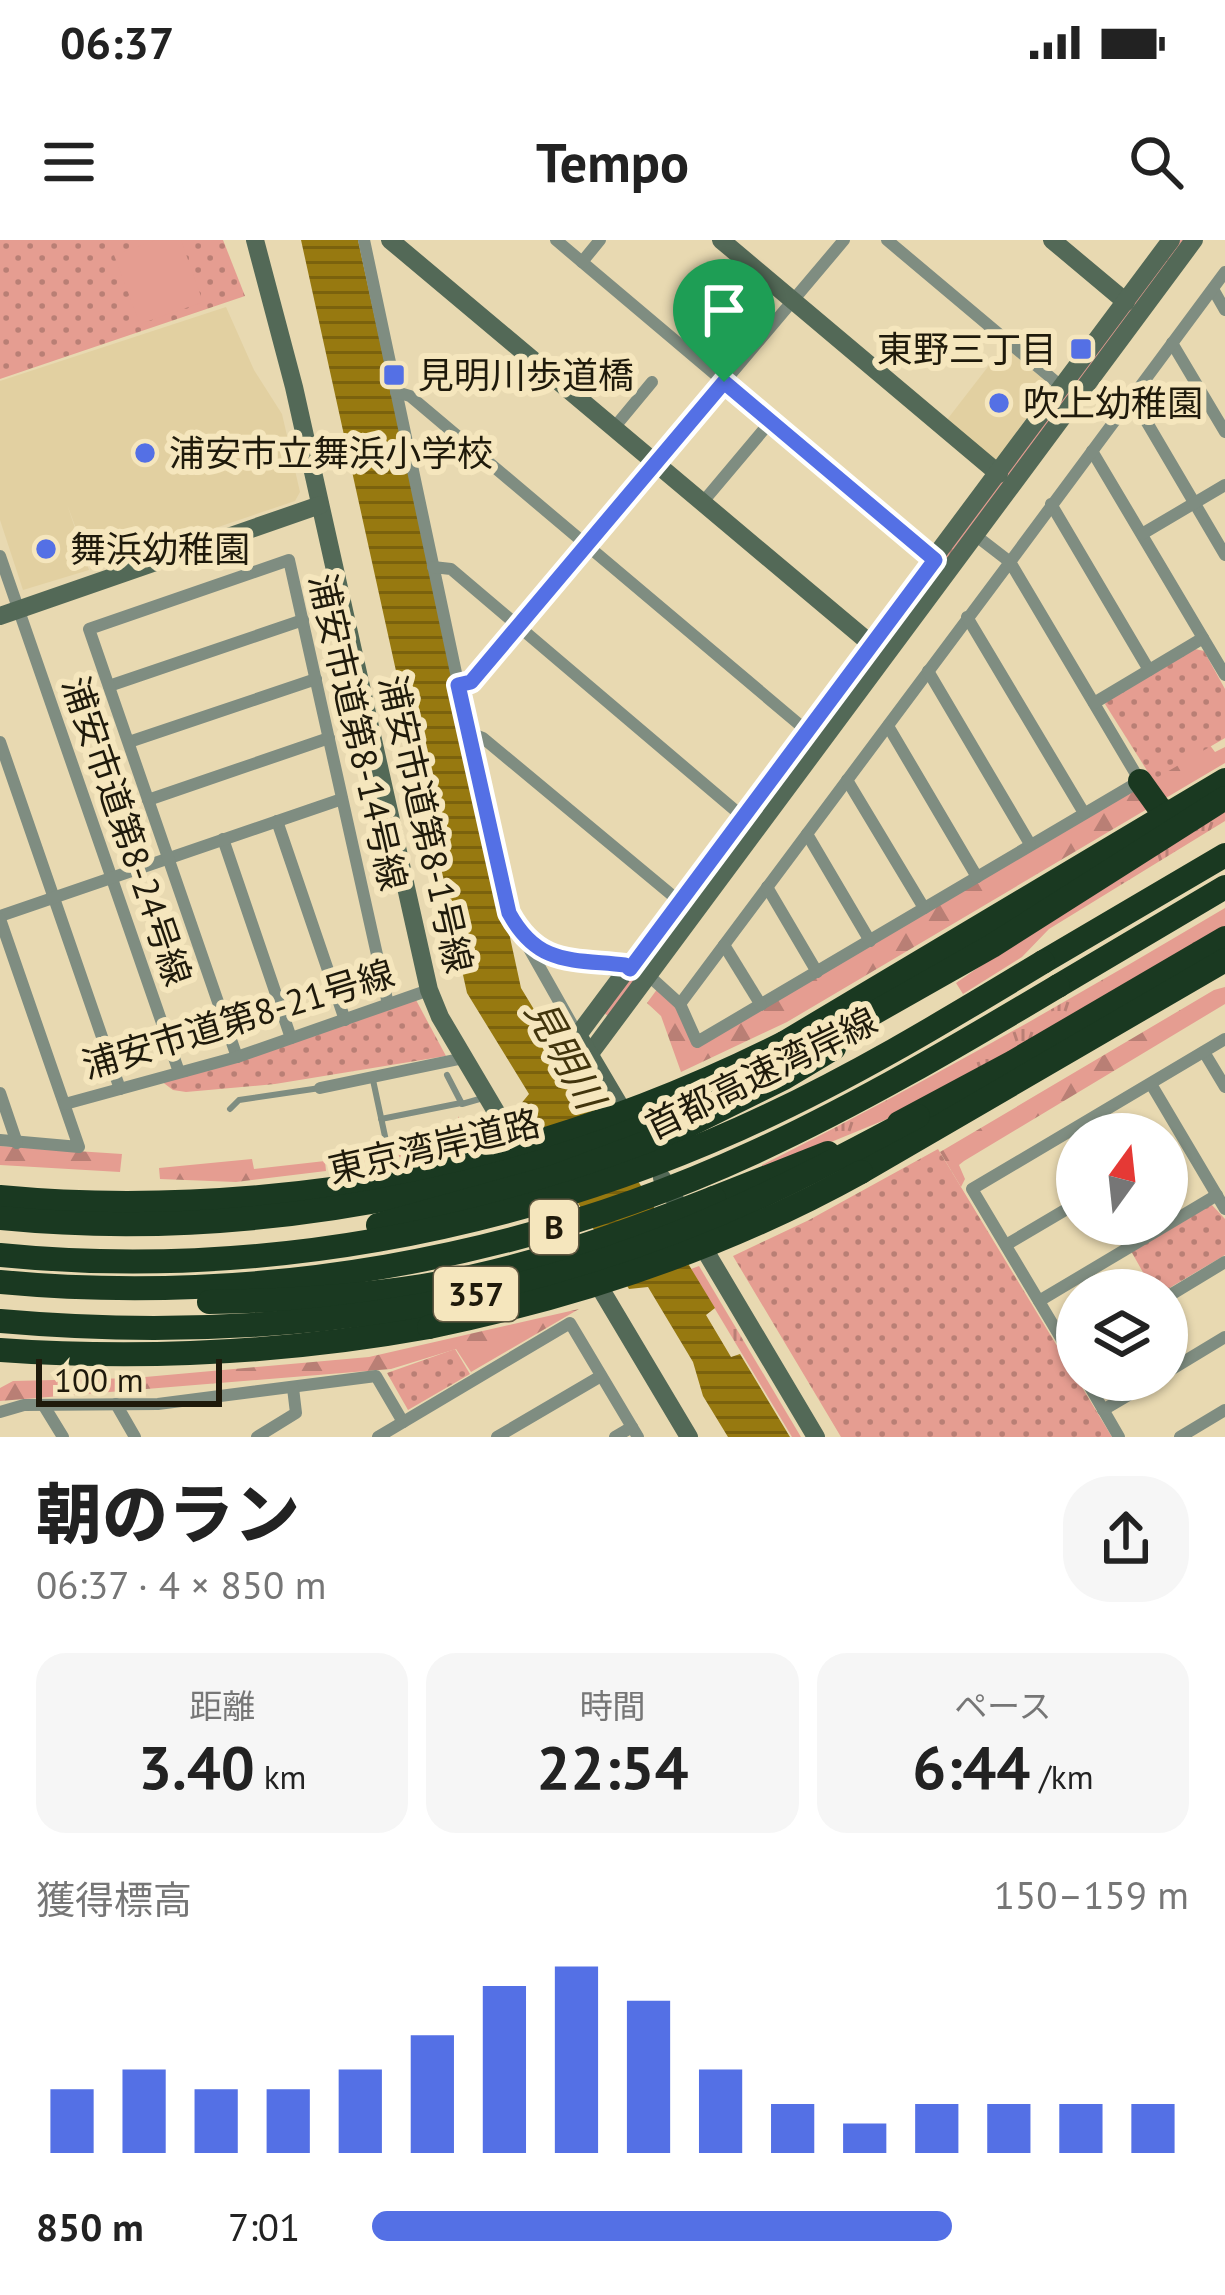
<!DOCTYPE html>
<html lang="ja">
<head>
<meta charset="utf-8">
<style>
	:root { --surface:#fff; --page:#f6f6f6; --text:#222; --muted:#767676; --accent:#5470e5 }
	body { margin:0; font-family:"PT Sans","Noto Sans JP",sans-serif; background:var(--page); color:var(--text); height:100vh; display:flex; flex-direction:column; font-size:45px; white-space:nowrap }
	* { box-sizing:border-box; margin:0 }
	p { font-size:39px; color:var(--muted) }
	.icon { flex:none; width:66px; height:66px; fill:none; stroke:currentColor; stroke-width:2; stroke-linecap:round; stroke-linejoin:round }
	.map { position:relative; height:1197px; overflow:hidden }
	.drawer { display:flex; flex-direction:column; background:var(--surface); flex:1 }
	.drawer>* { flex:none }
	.needle { width:78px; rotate:15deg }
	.tools { position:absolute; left:1056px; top:873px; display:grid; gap:24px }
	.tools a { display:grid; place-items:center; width:132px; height:132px; border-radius:50%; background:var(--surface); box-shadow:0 3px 9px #0004; font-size:60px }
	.scale { position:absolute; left:36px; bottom:30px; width:186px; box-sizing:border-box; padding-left:12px; border:6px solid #1f1a0b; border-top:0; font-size:33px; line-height:42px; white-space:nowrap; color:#1f1a0b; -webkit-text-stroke:9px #f5e6bd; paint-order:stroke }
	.pin { position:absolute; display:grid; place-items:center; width:102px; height:102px; color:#fff; margin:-123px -51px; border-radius:50% 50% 50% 0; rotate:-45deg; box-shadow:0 0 12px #0007 }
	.pin .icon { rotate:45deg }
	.round { display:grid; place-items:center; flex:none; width:126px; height:126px; border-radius:48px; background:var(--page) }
	.summary { display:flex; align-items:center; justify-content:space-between; height:204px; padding:0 36px }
	h1 { font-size:66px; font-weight:800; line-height:90px }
	.metrics { display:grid; grid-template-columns:repeat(3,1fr); gap:18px; height:204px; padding:12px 36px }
	.metrics div { display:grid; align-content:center; border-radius:30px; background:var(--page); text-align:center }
	.metrics b { font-size:60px; font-weight:800 }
	.metrics small { font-size:33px; font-weight:400 }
	.metrics p { font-size:33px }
	.chart { height:336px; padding:24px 36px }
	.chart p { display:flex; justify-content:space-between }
	.chart svg { width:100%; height:216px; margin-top:12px; stroke:var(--accent); stroke-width:6 }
	ul { padding:0 36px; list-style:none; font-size:39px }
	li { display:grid; grid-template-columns:192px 144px 1fr; align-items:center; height:90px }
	li i { height:30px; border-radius:15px; background:var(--accent) }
	.status { display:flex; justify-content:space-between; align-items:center; height:84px; padding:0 60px; background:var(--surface); direction:ltr }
	.status svg { height:33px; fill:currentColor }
	header { display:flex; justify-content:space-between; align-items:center; height:156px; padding:0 36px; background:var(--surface); font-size:54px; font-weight:800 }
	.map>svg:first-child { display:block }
</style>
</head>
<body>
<div class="status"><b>06:37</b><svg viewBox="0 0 49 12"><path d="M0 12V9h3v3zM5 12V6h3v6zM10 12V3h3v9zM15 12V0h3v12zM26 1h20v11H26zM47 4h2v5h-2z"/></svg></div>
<header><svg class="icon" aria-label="menu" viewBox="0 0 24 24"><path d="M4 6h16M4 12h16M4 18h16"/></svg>Tempo<svg class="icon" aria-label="search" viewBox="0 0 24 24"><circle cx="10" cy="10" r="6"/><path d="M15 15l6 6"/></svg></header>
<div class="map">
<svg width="1225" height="1197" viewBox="0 0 1225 1197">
	<defs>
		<pattern id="grass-tufts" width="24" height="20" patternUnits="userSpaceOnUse" patternTransform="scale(3)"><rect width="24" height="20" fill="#e59d91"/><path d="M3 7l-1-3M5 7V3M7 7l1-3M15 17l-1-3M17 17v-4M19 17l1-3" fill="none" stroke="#b97f75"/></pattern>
		<pattern id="forest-firs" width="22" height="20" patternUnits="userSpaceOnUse" patternTransform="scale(3)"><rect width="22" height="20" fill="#e59d91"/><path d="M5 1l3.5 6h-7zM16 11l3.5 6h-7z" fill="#b97f75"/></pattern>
		<pattern id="park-dots" width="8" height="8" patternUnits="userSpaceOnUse" patternTransform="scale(3)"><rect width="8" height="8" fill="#e59d91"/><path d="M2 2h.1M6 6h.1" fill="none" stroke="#b97f75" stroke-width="1.8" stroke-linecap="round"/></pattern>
		<pattern id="water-rules" width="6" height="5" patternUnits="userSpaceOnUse" patternTransform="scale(3)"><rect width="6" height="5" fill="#977910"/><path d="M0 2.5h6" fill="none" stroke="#7b620d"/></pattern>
	</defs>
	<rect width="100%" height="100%" fill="#e8d9b1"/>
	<g fill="#e2d0a1">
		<polygon points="226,67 254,130 282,174 300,252 295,261 91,330 67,264 89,330 23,350 0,280 0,141"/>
		<polygon points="1004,106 1050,145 996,221 946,181"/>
	</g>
	<g fill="url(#grass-tufts)">
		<polygon points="1180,0 1186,0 608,776 604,773"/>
		<polygon points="1225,570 1225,581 1049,689 1022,717 963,754 956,743 1021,698"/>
		<path d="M1225 668V693L909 870 763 930 762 925C920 846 1073 758 1225 668Z"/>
		<polygon points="477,875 492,898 336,930 334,917 366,916 366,913 382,909 381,903 405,898 407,906 461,894 458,876 464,887 479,884"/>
		<polygon points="699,1026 801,1197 792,1197 691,1029"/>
	</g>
	<g fill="url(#forest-firs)">
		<polygon points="1209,504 1215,512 1225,507 1225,523 787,782 681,832 661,776 647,763 658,748 676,766 696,807"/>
		<polygon points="1225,747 1225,764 964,921 959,925 965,939 961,947 940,912 1214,750"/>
		<polygon points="0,906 122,914 120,932 0,925"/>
		<polygon points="252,919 254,929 325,921 326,931 236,942 160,939 159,928"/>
		<polygon points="579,1069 471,1132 456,1109 391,1129 0,1161 0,1148 13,1141 134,1138 369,1117"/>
	</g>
	<g fill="url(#park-dots)">
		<polygon points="0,0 223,0 245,56 0,139"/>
		<polygon points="1195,409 1204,411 1225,449 1225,498 1153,540 1105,464 1108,459"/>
		<polygon points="416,760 446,816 275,844 186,852 173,850 161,841"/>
		<polygon points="938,909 1112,1197 841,1197 733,1016 809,980"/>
		<polygon points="1211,964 1225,979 1225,1015 1166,1050 1153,1050 1131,1011"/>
		<polygon points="455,1109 470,1134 408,1170 387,1133"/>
	</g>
	<polygon fill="#e59d91" points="156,0 181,0 203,62 140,84 114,15"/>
	<polygon fill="url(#water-rules)" points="301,0 358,0 521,748 715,1068 706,1075 731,1117 740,1114 790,1197 728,1197 703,1156 693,1122 648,1047 629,1049 520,865 529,854 467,753"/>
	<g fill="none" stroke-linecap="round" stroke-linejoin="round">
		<g stroke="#7f8d81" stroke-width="6">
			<polyline points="447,835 462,864 483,858"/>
			<polyline points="373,840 386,901"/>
			<polyline points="230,869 239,860 320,848"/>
			<polyline points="381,879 461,863"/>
		</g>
		<g stroke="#7f8d81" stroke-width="12">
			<polyline points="364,0 503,654 509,673 578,795"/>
			<polyline points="556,0 935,320"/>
			<polyline points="887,0 1062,147"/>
			<polyline points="582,22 600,0"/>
			<polyline points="1213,49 1225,70"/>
			<polyline points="1172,103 1225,192"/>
			<polyline points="396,152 410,156 807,491"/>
			<polyline points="1132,157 1225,315"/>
			<polyline points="613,189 652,142"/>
			<polyline points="1092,211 1225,435"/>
			<polyline points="702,263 771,181"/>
			<polyline points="1051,264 1149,430"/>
			<polyline points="1142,294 1225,245"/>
			<polyline points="975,295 1010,322 1140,541 697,802 680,764 1010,322 1225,32"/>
			<polyline points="0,316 179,832"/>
			<polyline points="433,327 451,329 743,577"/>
			<polyline points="967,377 1084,573"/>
			<polyline points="928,431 1030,604"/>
			<polyline points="458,445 471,442 844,0"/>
			<polyline points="109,446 303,380"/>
			<polyline points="1094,463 1203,398"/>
			<polyline points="888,486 977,637"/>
			<polyline points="468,492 483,498 679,661"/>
			<polyline points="0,502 120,849"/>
			<polyline points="129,502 316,439"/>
			<polyline points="847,540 924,668"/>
			<polyline points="148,560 329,498"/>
			<polyline points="277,581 345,780"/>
			<polyline points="807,594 870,701"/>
			<polyline points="223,599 291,798"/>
			<polyline points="767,647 817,732"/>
			<polyline points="0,676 342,559"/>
			<polyline points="0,679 79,907 0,900"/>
			<polyline points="724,705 761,765"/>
			<polyline points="647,734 680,764"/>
			<polyline points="1204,812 1225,847"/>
			<polyline points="237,817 89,389 289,320 388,764"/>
			<polyline points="1151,844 1225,969"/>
			<polyline points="320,848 464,818"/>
			<polyline points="0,853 17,903"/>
			<polyline points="65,864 237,817 429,750"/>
			<polyline points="1006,1005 1077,963"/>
			<polyline points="1167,1057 1225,1022"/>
			<polyline points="1039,1061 1217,955"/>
			<polyline points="1077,1125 972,949 1225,799"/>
			<polyline points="1167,1132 1225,1097"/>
			<polyline points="1086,1140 1119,1197"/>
			<polyline points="116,1164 135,1197"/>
			<polyline points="44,1166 63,1197"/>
			<polyline points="1103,1170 1154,1140"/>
			<polyline points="0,1172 24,1165 158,1164 376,1136 403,1182"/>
			<polyline points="257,1197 296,1173 293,1148"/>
			<polyline points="378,1197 570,1083 638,1197"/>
			<polyline points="497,1197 601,1136"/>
			<polyline points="615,1197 632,1187"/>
			<polyline points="1180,1197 1225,1170"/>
		</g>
		<g stroke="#536957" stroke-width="18">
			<polyline points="255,0 294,147 429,750 440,777 521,914"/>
			<polyline points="390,0 871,404"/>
			<polyline points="721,0 999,234"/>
			<polyline points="1052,0 1126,62"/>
			<polyline points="0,376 320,265"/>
			<polyline points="522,695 545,712 566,720 630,729"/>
			<polyline points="589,815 1194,0"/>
			<polyline points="630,883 578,795 1171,0"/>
			<polyline points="662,938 816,1197"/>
			<polyline points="556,974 689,1197"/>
		</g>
		<g stroke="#1a3921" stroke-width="24">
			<polyline points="1140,541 1160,569 1169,573"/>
			<polyline points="1043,722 1225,615"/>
			<polyline points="1058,746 1225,647"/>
			<polyline points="784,803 1225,540"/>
			<polyline points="814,807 992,706 1225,558"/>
			<polyline points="899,883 1013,822 1225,698"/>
			<polyline points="675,892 784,838 834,808"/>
			<polyline points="861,932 1225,720"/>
			<path d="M0 957C116 968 233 963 348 947"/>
			<polyline points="714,958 828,913"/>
			<path d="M0 1110C144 1120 286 1113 429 1087"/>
		</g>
		<g stroke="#1a3921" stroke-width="24">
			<path d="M348 947C501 920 645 873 784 803"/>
			<path d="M0 978C272 1005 576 940 814 807"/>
			<polyline points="378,985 556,936 675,892"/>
			<path d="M0 1015C252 1040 508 992 739 889 845 842 944 782 1043 722"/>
			<path d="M0 1042C257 1066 521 1020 755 912 859 864 959 805 1058 746"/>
			<path d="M209 1062C279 1061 352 1057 422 1046 523 1030 619 995 714 958"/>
			<path d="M0 1081C214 1100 436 1081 638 1008 735 973 827 925 918 876"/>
			<path d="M429 1087C580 1056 726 1007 861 932"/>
		</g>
	</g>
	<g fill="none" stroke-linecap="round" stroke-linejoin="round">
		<g stroke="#fff" stroke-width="24">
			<path id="route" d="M724 142 935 320 630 729 625 725C572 719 538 726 509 673L458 445 471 442Z"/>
		</g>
		<use href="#route" stroke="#5470e5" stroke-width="15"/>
	</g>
	<g fill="#5470e5" stroke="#f5e6bd" stroke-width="4.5">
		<rect x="1069" y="97" width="24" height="24" rx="6"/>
		<rect x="382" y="123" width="24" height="24" rx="6"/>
		<circle cx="999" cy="163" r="12"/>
		<circle cx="145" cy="213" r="12"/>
		<circle cx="46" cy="309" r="12"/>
	</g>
	<g text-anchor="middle" stroke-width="12" stroke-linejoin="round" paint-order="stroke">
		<g fill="#f5e6bd" stroke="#5f5740" stroke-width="3">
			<rect x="530" y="960" width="48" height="54" rx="9"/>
			<rect x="434" y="1027" width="84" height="54" rx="9"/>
		</g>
		<g font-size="33" font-weight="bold" fill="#1f1a0b">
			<text x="554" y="999">B</text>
			<text x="476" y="1066">357</text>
		</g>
		<g font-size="36" fill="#1f1a0b" stroke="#f5e6bd" text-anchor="start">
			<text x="1057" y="122" text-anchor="end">東野三丁目</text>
			<text x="418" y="148">見明川歩道橋</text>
			<text x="1023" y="176">吹上幼稚園</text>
			<text x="169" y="226">浦安市立舞浜小学校</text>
			<text x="70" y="322">舞浜幼稚園</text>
		</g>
		<g font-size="36" fill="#1f1a0b" stroke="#f5e6bd">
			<text transform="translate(358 492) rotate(77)" y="13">浦安市道第8-14号線</text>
			<text transform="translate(426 584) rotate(77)" y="13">浦安市道第8-1号線</text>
			<text transform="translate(127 591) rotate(71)" y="13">浦安市道第8-24号線</text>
			<text transform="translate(238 779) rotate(-17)" y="13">浦安市道第8-21号線</text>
			<text transform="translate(761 833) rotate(-26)" y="13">首都高速湾岸線</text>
			<text transform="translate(434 906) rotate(-13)" y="13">東京湾岸道路</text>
		</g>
		<g font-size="39" font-style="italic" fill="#42350d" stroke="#f5e6bd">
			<text transform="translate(565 814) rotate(61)" y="14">見明川</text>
		</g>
	</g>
</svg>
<div class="tools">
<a><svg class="needle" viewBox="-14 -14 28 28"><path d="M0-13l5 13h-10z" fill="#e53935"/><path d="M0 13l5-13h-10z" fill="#767676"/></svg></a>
<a><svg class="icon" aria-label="layers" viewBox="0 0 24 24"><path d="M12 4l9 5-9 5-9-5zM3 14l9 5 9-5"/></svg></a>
</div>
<div class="scale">100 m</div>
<div class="pin" style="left:724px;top:142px;background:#1e9e55"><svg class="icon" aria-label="arrive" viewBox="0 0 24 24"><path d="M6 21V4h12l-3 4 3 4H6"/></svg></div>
</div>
<section class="drawer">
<div class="summary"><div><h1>朝のラン</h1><p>06:37 · 4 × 850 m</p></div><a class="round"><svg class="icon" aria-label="share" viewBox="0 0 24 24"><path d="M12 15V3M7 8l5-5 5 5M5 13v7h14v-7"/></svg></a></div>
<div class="metrics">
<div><p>距離</p><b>3.40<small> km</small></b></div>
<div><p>時間</p><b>22:54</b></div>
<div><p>ペース</p><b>6:44<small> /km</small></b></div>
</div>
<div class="chart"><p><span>獲得標高</span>150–159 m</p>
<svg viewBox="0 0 160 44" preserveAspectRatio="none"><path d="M5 44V31M15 44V27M25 44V31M35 44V31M45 44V27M55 44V20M65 44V10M75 44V6M85 44V13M95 44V27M105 44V34M115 44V38M125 44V34M135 44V34M145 44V34M155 44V34"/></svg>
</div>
<ul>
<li><b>850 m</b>7:01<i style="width:71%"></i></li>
</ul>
</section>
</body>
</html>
